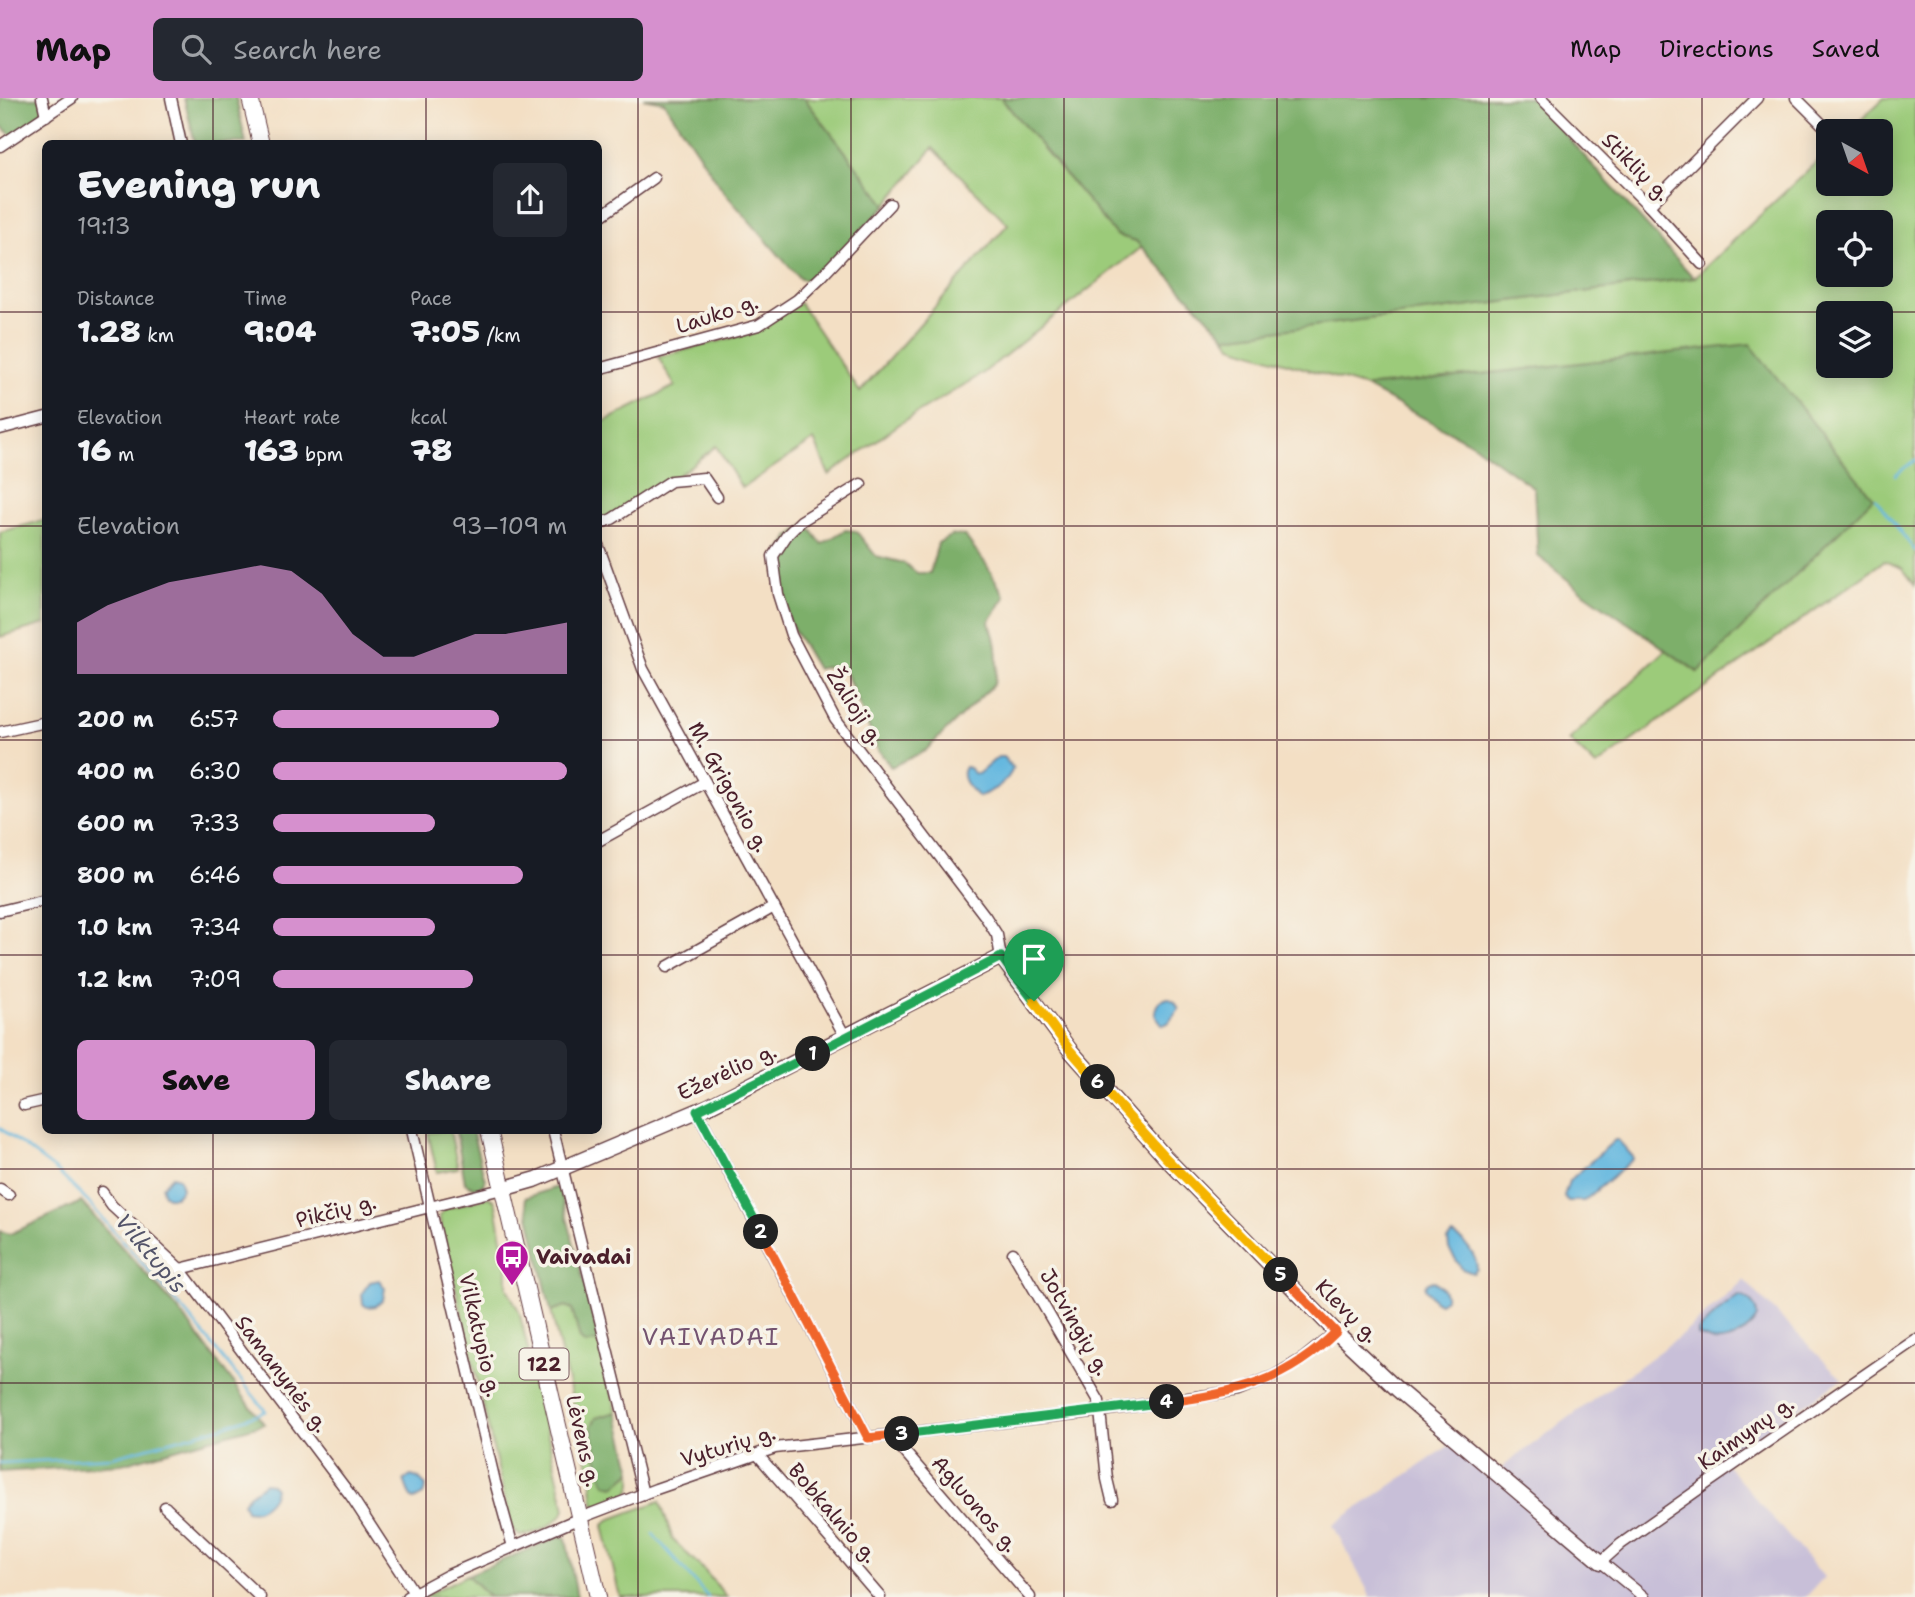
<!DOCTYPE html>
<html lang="en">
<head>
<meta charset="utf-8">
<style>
	:root { --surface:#171b24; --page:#242831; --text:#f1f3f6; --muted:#9ea1a6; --accent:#d690ce }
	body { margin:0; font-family:"Shantell Sans",sans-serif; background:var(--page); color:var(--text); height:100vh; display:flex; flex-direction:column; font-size:26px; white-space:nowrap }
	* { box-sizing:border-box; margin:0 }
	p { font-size:23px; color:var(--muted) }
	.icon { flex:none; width:38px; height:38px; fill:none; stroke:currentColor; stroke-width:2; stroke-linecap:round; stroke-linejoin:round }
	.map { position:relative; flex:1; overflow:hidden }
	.side { position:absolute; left:42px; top:42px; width:560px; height:994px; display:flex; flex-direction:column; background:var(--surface); border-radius:10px; box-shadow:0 4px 18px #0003 }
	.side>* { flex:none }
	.needle { width:46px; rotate:140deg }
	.buttons { position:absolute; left:1816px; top:21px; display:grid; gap:14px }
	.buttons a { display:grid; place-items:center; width:77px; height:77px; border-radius:10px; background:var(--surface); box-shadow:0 4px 18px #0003; font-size:35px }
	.pin { position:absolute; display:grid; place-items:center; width:60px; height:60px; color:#fff; margin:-72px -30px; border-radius:50% 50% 50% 0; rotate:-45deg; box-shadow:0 0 7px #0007 }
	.pin .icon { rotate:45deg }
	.km { position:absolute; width:35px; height:35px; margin:-18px; border-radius:50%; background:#222; color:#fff; font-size:19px; line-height:35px; text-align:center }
	.round { display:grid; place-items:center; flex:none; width:74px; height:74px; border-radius:10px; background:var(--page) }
	.overview { display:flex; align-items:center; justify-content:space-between; height:119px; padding:0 35px }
	h1 { font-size:38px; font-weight:800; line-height:52px }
	.metrics { display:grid; grid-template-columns:repeat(3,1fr); gap:10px; height:119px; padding:7px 35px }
	.metrics div { display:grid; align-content:center }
	.metrics b { font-size:30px; font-weight:800 }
	.metrics small { font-size:19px; font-weight:400 }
	.metrics p { font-size:19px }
	.chart { height:196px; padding:14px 35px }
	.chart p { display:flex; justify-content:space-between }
	.chart svg { width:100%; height:126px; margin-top:7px; fill:var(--accent); opacity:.7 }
	.primary-button { display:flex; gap:14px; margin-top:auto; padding:14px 35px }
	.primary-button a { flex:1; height:80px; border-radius:10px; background:var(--accent); color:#111; font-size:28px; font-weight:800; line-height:80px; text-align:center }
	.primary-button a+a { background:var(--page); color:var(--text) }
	ul { padding:0 35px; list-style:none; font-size:23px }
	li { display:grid; grid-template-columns:112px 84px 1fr; align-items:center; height:52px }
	li i { height:18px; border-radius:9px; background:var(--accent) }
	header { display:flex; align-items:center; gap:42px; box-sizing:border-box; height:98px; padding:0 35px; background:var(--accent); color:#111 }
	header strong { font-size:33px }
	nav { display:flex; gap:38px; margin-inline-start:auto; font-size:24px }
	.search { width:490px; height:63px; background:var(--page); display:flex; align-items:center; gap:18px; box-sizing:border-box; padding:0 24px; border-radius:10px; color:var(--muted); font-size:26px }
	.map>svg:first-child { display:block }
</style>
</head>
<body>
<header>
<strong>Map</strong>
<div class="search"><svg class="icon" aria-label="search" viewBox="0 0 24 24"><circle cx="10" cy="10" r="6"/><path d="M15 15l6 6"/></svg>Search here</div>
<nav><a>Map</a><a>Directions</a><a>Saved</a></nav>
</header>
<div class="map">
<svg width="1915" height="1499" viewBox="0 0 1915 1499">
	<rect width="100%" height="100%" fill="#f7f3e8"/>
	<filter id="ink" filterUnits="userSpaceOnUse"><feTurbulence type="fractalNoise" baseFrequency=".0143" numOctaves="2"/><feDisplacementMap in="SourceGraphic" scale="14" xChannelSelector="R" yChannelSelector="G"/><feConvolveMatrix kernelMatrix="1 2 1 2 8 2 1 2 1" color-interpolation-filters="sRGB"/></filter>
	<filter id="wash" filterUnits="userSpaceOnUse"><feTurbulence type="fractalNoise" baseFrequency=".00686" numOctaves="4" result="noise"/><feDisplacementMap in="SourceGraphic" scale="28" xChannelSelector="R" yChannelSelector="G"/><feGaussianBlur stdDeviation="1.57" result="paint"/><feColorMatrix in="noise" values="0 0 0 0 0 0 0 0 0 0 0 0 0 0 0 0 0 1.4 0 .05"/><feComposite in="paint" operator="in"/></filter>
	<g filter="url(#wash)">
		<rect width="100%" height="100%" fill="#f3dfc4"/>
		<polygon fill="#c8bfd8" points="1744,1182 1842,1281 1723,1363 1824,1479 1806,1499 1371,1499 1333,1427 1450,1347 1491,1382 1507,1365 1683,1236"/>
		<g fill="#9ccb7a" stroke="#737552" stroke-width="2" fill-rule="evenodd">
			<polygon points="804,0 1001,0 1116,137 1136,143 1142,149 982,276 901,325 829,377 814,342 742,390 716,348 671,383 599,426 599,326 675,288 658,259 751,235 800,205 860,294 1008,126 933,50 886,107"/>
			<path d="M1884 0H1915V487L1902 470 1884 463 1596 668 1569 642 1666 552 1697 574 1750 247 1365 289 1232 248 1226 239 1694 180 1829 52V86H1881V33H1849ZM1829 124H1881V177H1829ZM1829 215H1881V268H1829Z"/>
			<polygon points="45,422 45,526 0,539 0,434"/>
			<polygon points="440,1033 450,1033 458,1070 437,1074 428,1035"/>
			<path d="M488 1099 494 1102 496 1107 507 1168V1190L519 1213 565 1411C559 1426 536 1436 520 1438L512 1431 439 1118 445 1111Z"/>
			<path d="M566 1208 573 1211 580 1241 585 1246 599 1243 617 1314 596 1320 624 1381 632 1373C635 1400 622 1399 600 1408L594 1406 591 1379 551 1213Z"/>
			<polygon points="660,1403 673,1442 703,1471 727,1499 620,1499 603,1428 608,1422"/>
			<polygon points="467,1477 490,1499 422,1499"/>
		</g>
		<g fill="#7daf6a" stroke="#64674a" stroke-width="2">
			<polygon points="0,0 42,0 46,18 13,39 0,27"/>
			<polygon points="184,0 236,0 246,45 195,45"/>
			<polygon points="643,0 804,0 886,107 815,183 800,181 724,94 664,4"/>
			<polygon points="1001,0 1532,0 1694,180 1226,239 1136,143 1116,137"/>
			<polygon points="1750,246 1873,400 1698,574 1579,491 1538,458 1534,390 1471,345 1365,289"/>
			<path d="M807 426 822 446 845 432 856 433 876 458 904 465 917 475H930L938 445 952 437 965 438 986 466 1005 499 989 524C997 543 999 565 994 586L925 653 891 669 877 650 844 570 830 568 817 571 789 524 777 465 781 453 789 439Z"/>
			<polygon points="456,1033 472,1033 485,1082 483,1087 475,1090 465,1085"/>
			<polygon points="557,1089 560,1092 599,1243 585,1246 580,1241 572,1211 566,1208 551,1213 525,1100"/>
			<polygon points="81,1104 177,1210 264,1326 122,1366 0,1374 0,1133 10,1136"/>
			<polygon points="617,1314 632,1373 615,1388 606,1386 601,1377 591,1329 596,1320"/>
			<polygon points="561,1438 566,1440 577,1499 490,1499 467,1477"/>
		</g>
		<g fill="#63b7df" stroke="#566b85" stroke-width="2">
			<path d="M998 659H1003L1013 670C1008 685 992 693 978 699 971 691 957 680 965 669L969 670 974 675 978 676Z"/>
			<path d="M1168 900 1175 904 1179 911 1168 925 1163 927 1155 917C1155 908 1158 903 1168 900Z"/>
			<polygon points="1615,1042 1618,1042 1633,1059 1633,1061 1584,1103 1568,1103 1564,1098 1569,1083"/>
			<polygon points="172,1078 179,1080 182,1091 175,1099 167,1099 163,1095 162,1089"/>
			<path d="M1453 1137C1465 1142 1477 1158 1477 1171L1473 1175 1462 1171 1449 1151 1448 1142Z"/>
			<polygon points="379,1182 385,1190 383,1202 376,1208 367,1209 363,1206 362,1195 370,1184"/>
			<path d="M1433 1183C1440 1186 1446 1193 1445 1201L1439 1205 1435 1203 1425 1190 1426 1186Z"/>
			<path d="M1738 1198C1749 1199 1757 1208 1757 1219 1751 1233 1729 1245 1714 1243 1709 1242 1703 1239 1698 1237V1233L1721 1211Z"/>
			<polygon points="411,1378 418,1380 426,1388 423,1397 414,1402 410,1398 404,1382"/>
			<path d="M265 1385 271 1386 275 1390C274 1402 259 1416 246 1412L243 1405 249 1397Z"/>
		</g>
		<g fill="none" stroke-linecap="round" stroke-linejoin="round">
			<g stroke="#63b7df" stroke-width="2.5">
				<polyline points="1895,377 1915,362"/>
				<polyline points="1875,400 1915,453"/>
				<polyline points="0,1030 57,1073 88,1104 182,1210 266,1313 222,1329 112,1359 0,1365"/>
				<polyline points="653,1436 708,1499"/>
			</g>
		</g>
	</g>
	<g filter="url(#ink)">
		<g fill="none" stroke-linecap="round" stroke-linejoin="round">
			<g stroke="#633c42" stroke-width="13">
				<g id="minor">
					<polyline points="42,0 46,18"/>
					<polyline points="171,0 181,46"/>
					<polyline points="1541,0 1649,108 1702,166"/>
					<polyline points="1796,0 1829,33"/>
					<polyline points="0,48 72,0"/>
					<polyline points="1649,108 1757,0"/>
					<polyline points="598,120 654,80"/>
					<polyline points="598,271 759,227 797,202 822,178 890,106"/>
					<polyline points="0,331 46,319"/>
					<polyline points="861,386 801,423 787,437 773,458 778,496 791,537 835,621 985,818 997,837 1001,859"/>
					<polyline points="598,426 612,421 671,383 704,380 717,399"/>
					<polyline points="598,447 643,571 846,940"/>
					<polyline points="0,634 46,624"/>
					<polyline points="598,743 705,684"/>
					<polyline points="0,813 46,802"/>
					<polyline points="667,869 774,809"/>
					<polyline points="24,1007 46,1002"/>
					<polyline points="697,1013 868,1340"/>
					<polyline points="412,1032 495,1384 513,1449"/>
					<polyline points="553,1032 643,1396"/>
					<polyline points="0,1091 9,1097"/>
					<polyline points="102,1094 112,1108 180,1171 351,1398 414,1495"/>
					<polyline points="1013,1155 1099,1303 1107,1381 1112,1402"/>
					<polyline points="180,1171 502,1091"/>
					<polyline points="891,1338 1030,1499"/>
					<polyline points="758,1357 880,1499"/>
					<polyline points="165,1409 260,1499"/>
					<polyline points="407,1499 448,1477 580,1420 656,1391 775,1350 1100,1313 1237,1293 1274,1278 1304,1260 1336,1234"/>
					<polyline points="1644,1499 1601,1464 1621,1446 1709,1384 1915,1242"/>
				</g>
			</g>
			<g stroke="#633c42" stroke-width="17">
				<polyline id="secondary" points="502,1091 537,1081 709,1008 1001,859 1070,952 1165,1059 1336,1234 1398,1292 1601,1464"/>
			</g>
			<g stroke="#633c42" stroke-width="18">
				<g id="primary">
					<polyline points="250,0 261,46"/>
					<polyline points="489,1032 598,1499"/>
				</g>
			</g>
			<use href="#minor" stroke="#fff" stroke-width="10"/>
			<use href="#secondary" stroke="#fff" stroke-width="14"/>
			<use href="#primary" stroke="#fff" stroke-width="16"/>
		</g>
	</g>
	<g fill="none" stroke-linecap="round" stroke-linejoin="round" filter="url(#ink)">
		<g stroke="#fff" stroke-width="14">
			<polyline id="split-1" points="813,956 1001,859 1034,903"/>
		</g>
		<g stroke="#fff" stroke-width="14">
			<polyline id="split-2" points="761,1134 697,1013 813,956"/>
		</g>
		<g stroke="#fff" stroke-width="14">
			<polyline id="split-3" points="761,1134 868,1340 902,1336"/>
		</g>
		<g stroke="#fff" stroke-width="14">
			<polyline id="split-4" points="902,1336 1167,1304"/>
		</g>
		<g stroke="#fff" stroke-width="14">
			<path id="split-5" d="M1167 1304C1234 1296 1286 1284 1336 1234L1281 1177"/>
		</g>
		<g stroke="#fff" stroke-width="14">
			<polyline id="split-6" points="1098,984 1165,1059 1281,1177"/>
		</g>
		<g stroke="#fff" stroke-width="14">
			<polyline id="split-7" points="1034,903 1070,952 1098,984"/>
		</g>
		<use href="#split-1" stroke="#22a559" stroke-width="9"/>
		<use href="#split-2" stroke="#22a559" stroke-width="9"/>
		<use href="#split-3" stroke="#f0652b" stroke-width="9"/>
		<use href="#split-4" stroke="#22a559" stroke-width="9"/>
		<use href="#split-5" stroke="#f0652b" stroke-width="9"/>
		<use href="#split-6" stroke="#f5b400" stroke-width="9"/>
		<use href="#split-7" stroke="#f5b400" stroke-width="9"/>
	</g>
	<path fill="none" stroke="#4a1f2b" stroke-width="2" stroke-opacity="0.55" d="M213 0V46M426 0V46M638 0V1499M851 0V1499M1064 0V1499M1277 0V1499M1489 0V1499M1702 0V1499M0 214H46M598 214H1915M0 428H46M598 428H1915M0 642H46M598 642H1915M0 857H46M598 857H1915M213 1032V1499M426 1032V1499M0 1071H1915M0 1285H1915"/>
	<defs>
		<g id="bus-pin" transform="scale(1.75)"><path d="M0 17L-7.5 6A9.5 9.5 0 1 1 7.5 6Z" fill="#b5179e" stroke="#f7f3e8"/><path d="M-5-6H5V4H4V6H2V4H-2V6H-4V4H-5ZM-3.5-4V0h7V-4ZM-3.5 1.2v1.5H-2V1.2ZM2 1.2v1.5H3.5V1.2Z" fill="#fff"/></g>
	</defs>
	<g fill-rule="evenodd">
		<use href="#bus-pin" x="512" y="1159"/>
	</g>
	<g text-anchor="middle" stroke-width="7" stroke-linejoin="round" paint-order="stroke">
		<rect fill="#f7f3e8" stroke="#7e5f64" stroke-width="2" x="519.5" y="1250.5" width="49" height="31" rx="5"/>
		<g font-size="19" font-weight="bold" fill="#4a1f2b">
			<text x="544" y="1273">122</text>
		</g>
		<g font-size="21" fill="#4a1f2b" stroke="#f7f3e8">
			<text transform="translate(1636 69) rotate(45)" y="7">Stiklių g.</text>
			<text transform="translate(717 216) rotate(-18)" y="7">Lauko g.</text>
			<text transform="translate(855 609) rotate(57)" y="7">Žalioji g.</text>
			<text transform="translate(729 689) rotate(61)" y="7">M. Grigonio g.</text>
			<text transform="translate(727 974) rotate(-25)" y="7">Ežerėlio g.</text>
			<text transform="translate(336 1113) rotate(-14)" y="7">Pikčių g.</text>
			<text transform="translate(1347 1213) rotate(45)" y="7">Klevų g.</text>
			<text transform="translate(1075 1224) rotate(60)" y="7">Jotvingių g.</text>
			<text transform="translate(480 1237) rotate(77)" y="7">Vilkatupio g.</text>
			<text transform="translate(282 1276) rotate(53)" y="7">Samanynės g.</text>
			<text transform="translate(1746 1335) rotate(-35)" y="7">Kaimynų g.</text>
			<text transform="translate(583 1343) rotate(77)" y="7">Lėvens g.</text>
			<text transform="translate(728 1348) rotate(-17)" y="7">Vyturių g.</text>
			<text transform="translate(975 1406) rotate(49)" y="7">Agluonos g.</text>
			<text transform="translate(833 1415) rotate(49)" y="7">Bobkalnio g.</text>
		</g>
		<g font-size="21" font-weight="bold" fill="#4a1f2b" stroke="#f7f3e8" text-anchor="start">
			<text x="536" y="1166">Vaivadai</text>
		</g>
		<g font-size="23" font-style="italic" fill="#53546a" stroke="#f7f3e8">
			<text transform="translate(151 1155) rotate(50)" y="8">Vilktupis</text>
		</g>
		<g font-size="24" letter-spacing="2" fill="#745370" stroke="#f7f3e8">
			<text x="711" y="1247">VAIVADAI</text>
		</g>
	</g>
</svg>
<div class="buttons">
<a><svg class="needle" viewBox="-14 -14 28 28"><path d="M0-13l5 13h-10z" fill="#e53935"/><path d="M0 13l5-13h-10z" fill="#9ea1a6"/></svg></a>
<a><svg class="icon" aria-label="locate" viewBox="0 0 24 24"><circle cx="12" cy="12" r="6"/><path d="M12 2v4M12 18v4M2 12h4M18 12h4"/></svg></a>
<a><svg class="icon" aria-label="layers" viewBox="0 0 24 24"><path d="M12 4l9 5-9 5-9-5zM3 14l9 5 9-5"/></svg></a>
</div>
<div class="pin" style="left:1034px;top:903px;background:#1e9e55"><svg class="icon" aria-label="arrive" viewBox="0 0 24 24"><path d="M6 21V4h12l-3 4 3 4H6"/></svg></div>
<b class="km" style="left:813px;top:956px">1</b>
<b class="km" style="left:761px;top:1134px">2</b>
<b class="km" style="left:902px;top:1336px">3</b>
<b class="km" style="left:1167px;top:1304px">4</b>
<b class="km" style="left:1281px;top:1177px">5</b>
<b class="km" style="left:1098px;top:984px">6</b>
<section class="side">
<div class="overview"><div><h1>Evening run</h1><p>19:13</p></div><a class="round"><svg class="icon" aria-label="share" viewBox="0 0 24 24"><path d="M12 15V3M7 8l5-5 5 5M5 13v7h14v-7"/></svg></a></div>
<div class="metrics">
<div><p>Distance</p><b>1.28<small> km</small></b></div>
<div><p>Time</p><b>9:04</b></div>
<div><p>Pace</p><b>7:05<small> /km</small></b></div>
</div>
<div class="metrics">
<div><p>Elevation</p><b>16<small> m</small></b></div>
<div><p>Heart rate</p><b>163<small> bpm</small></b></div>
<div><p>kcal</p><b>78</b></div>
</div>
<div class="chart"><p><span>Elevation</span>93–109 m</p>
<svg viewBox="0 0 160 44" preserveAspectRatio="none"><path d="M0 44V26L10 20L20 16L30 12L40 10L50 8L60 6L70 8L80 16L90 30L100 38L110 38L120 34L130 30L140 30L150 28L160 26V44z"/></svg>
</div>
<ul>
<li><b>200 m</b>6:57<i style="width:77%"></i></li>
<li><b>400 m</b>6:30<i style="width:100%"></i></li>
<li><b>600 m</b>7:33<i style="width:55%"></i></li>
<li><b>800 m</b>6:46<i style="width:85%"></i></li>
<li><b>1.0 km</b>7:34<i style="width:55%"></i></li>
<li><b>1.2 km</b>7:09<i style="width:68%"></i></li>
</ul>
<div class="primary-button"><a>Save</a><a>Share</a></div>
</section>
</div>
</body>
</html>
